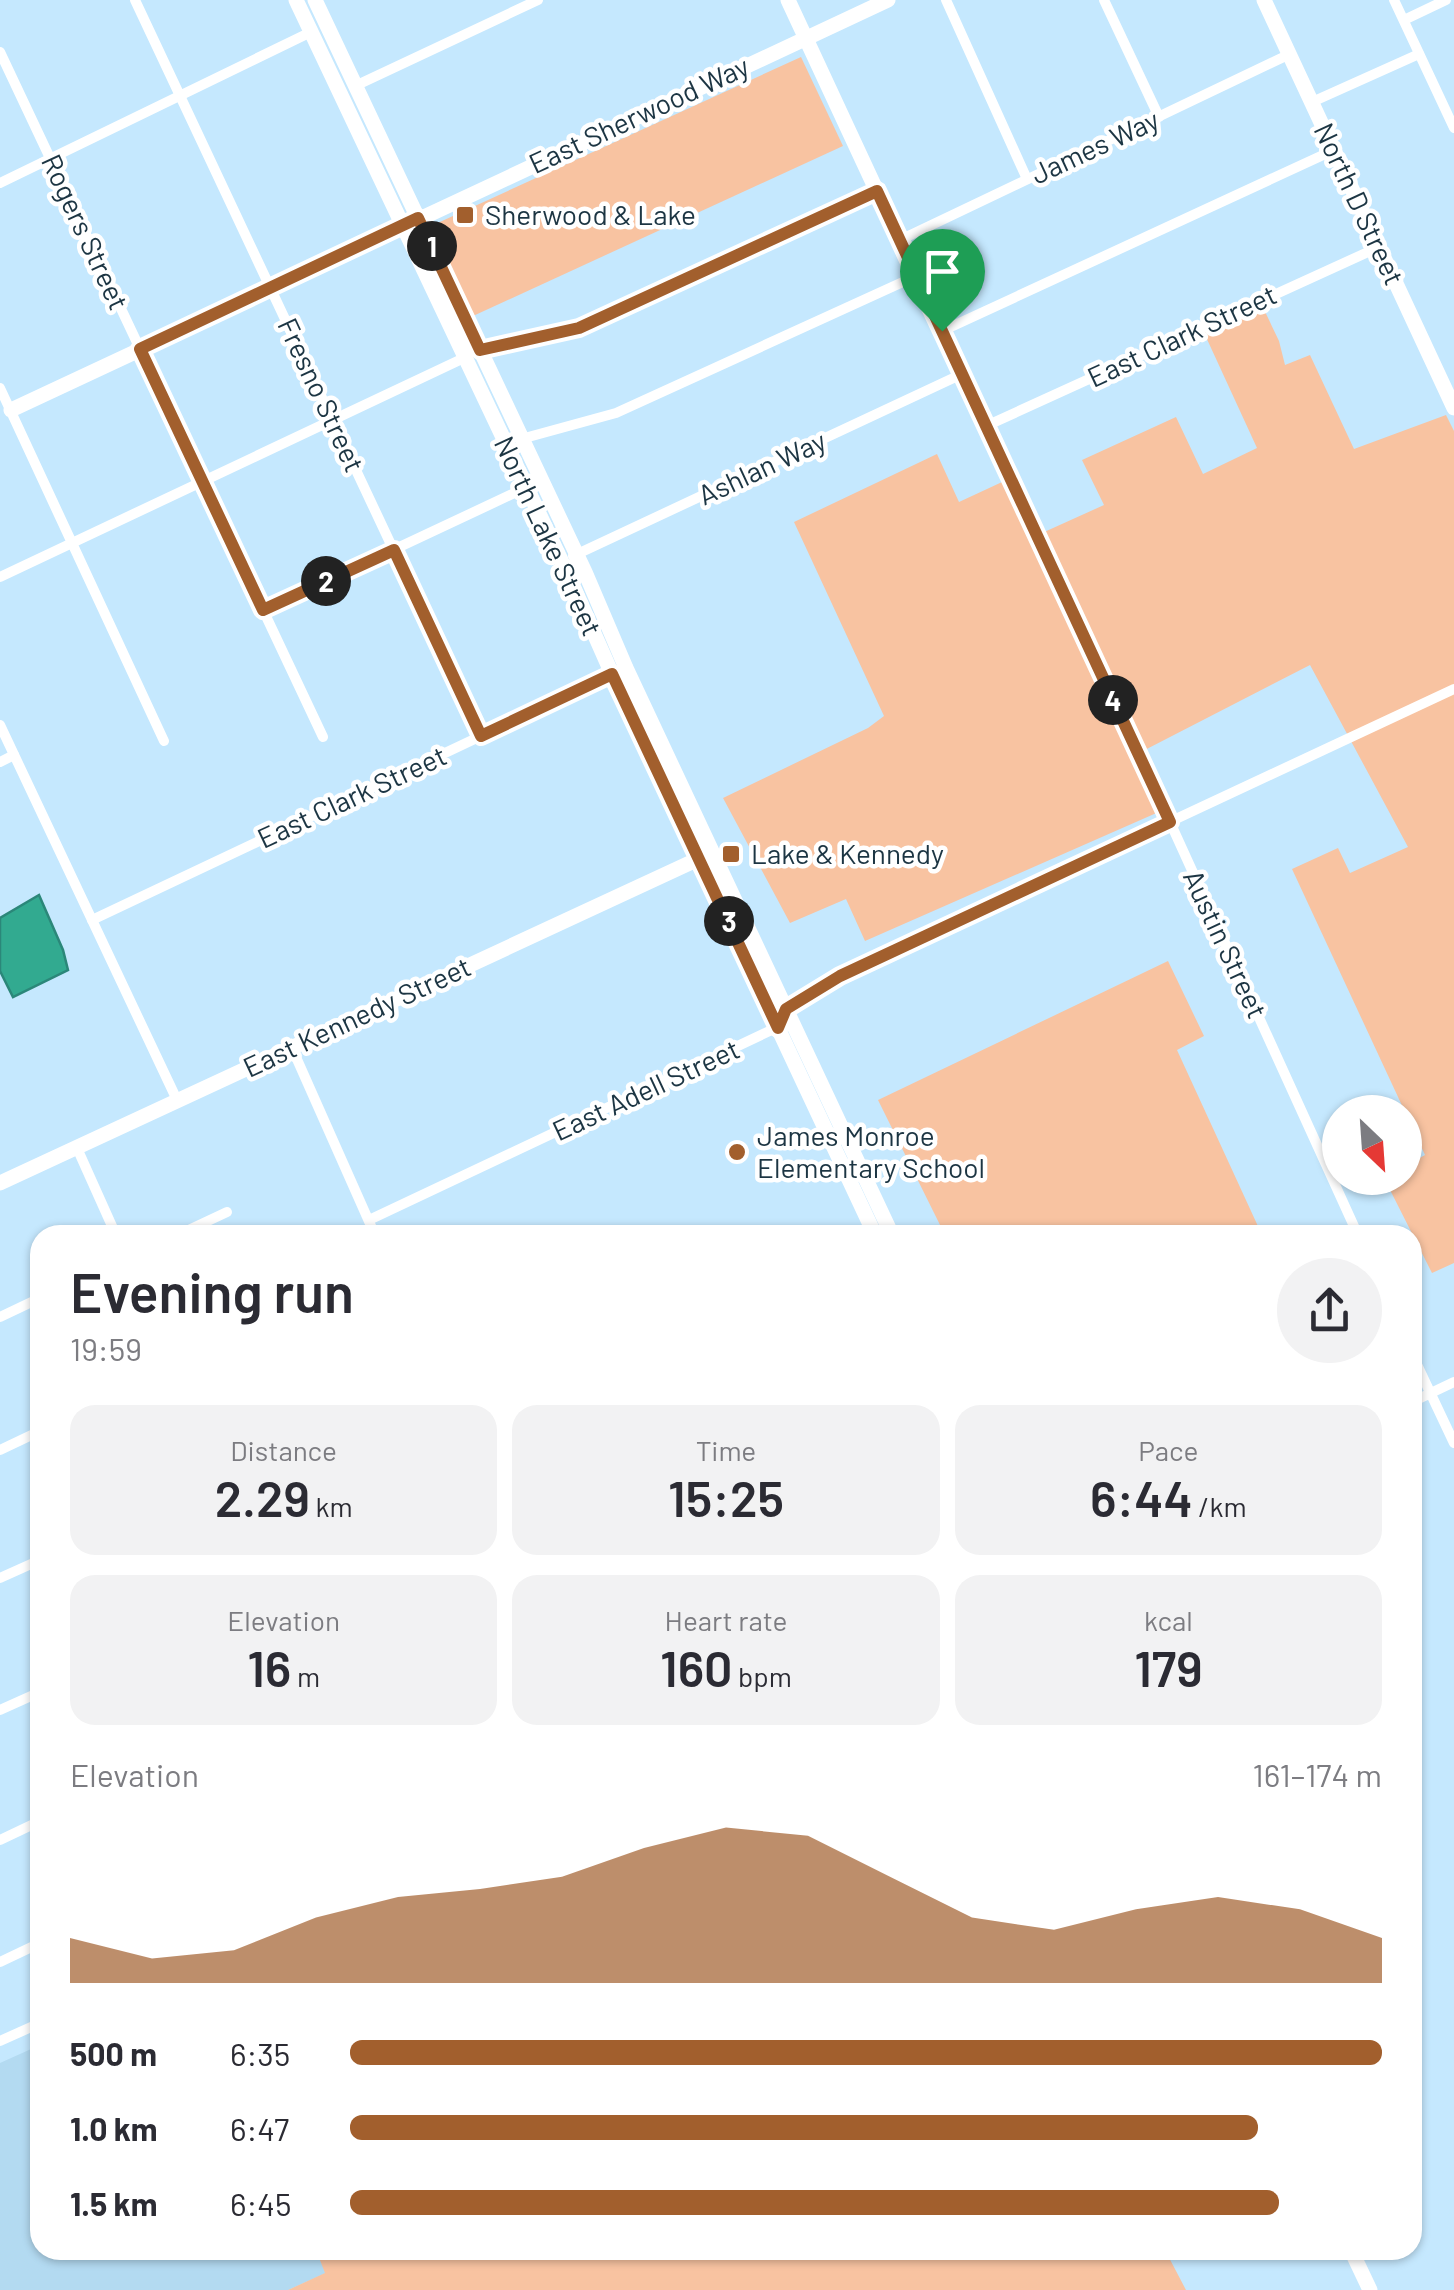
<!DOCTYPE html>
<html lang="en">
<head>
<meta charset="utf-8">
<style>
	:root { --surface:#fff; --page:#f2f2f3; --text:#2b2b33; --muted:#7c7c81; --accent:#a25f2d }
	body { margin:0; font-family:Barlow,sans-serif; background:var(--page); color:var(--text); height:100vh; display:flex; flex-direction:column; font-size:38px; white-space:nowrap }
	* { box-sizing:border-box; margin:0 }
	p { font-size:32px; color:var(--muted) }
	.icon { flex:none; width:55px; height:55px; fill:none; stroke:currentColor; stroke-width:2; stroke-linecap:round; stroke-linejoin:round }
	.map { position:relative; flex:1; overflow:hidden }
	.details { position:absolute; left:30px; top:1225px; width:1392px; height:1035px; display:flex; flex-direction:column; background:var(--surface); border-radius:30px; box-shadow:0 2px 8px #0004 }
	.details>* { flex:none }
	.needle { width:65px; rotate:155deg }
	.fabs { position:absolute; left:1322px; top:1095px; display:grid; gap:20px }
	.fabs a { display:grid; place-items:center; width:100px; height:100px; border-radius:50%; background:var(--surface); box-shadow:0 2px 8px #0004; font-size:50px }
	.pin { position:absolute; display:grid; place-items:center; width:85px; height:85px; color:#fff; margin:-102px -42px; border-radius:50% 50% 50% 0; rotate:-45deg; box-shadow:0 0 10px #0007 }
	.pin .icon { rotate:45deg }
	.km { position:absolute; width:50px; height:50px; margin:-25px; border-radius:50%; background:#222; color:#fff; font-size:28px; line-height:50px; text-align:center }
	.round { display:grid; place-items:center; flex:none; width:105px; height:105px; border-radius:52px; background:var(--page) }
	.overview { display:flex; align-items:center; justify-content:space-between; height:170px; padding:0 40px }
	h1 { font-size:55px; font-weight:600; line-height:75px }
	.figures { display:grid; grid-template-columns:repeat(3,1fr); gap:15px; height:170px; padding:10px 40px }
	.figures div { display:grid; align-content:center; border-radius:25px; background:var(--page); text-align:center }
	.figures b { font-size:50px; font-weight:600 }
	.figures small { font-size:28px; font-weight:400 }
	.figures p { font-size:28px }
	.chart { height:280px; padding:20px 40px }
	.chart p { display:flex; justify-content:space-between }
	.chart svg { width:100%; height:180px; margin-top:10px; fill:var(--accent); opacity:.7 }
	ul { padding:0 40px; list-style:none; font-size:32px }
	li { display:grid; grid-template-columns:160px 120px 1fr; align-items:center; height:75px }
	li i { height:25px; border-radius:12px; background:var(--accent) }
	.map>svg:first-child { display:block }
</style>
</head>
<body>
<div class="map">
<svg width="1454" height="2290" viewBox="0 0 1454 2290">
	<rect width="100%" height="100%" fill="#c5e8fe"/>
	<polygon fill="#b3daf1" points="40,2045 40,2250 316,2250 326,2273 288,2290 0,2290 0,2063"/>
	<g fill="#f8c3a1">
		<polygon points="801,57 843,146 473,316 431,226"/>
		<polygon points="1258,297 1279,341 1285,365 1310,355 1354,449 1446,415 1454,431 1454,1263 1432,1273 1384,1178 1405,1178 1405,1166 1425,1155 1292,869 1338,848 1350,873 1408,847 1310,665 1137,754 1161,811 865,941 846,899 790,923 723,798 868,728 884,716 794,522 937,454 959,502 1015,476 1042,533 1104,505 1082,460 1176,417 1203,474 1257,448 1200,324"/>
		<polygon points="1168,961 1204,1036 1177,1050 1262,1235 945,1235 878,1100"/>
		<polygon points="316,2250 1165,2250 1186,2290 288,2290 325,2273"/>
	</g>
	<polygon fill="#32aa90" stroke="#2b8779" stroke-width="2.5" points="39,895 63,950 68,970 13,997 0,971 0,918"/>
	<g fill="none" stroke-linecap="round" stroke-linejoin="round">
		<g stroke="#fff" stroke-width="10">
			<polyline points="135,0 481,736"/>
			<polyline points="946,0 1027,179"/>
			<polyline points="1104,0 1159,117"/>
			<polyline points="1394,0 1454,128"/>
			<polyline points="1404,20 1446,0"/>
			<polyline points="0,52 323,737"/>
			<polyline points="355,86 538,0"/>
			<polyline points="1312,102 1419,54"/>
			<polyline points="0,183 311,32"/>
			<polyline points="900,240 1290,54"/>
			<polyline points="942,331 1334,150"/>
			<polyline points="480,350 579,327 877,191"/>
			<polyline points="0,388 164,741"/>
			<polyline points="986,426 1379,247"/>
			<polyline points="521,439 616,413 916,276"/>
			<polyline points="573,556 962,374"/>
			<polyline points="0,577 464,358"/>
			<polyline points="263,611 540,481"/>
			<polyline points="0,725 177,1100"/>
			<polyline points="0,762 14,755"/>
			<polyline points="1170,822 1358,1235"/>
			<polyline points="92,920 612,674"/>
			<polyline points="292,1048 375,1235"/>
			<polyline points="77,1148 116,1235"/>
			<polyline points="369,1220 778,1027 786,1009 840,976 1454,689"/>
			<polyline points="178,1235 227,1212"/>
			<polyline points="0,1317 40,1298"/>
			<polyline points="1412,1354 1454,1443"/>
			<polyline points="1412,1402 1454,1382"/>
			<polyline points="0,1450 40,1431"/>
			<polyline points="0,1578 40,1560"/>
			<polyline points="0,1710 40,1692"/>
			<polyline points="0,1840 40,1821"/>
			<polyline points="0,1962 40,1943"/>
			<polyline points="0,2041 40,2023"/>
		</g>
		<g stroke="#fff" stroke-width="15">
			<polyline points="296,0 570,579 612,674 875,1235"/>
			<polyline points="315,0 585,572 626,668 892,1235"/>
			<polyline points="788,0 1170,822"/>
			<polyline points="1264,0 1454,408"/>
			<polyline points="11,410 888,0"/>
			<polyline points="0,1183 707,855"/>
			<polyline points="1351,2250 1370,2290"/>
		</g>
	</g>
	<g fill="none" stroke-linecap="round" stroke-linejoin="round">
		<g stroke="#fff" stroke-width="20">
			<polygon id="route" points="877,191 1170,822 840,976 786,1009 778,1028 612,674 481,736 394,550 263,610 140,349 418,218 480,350 579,328"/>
		</g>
		<use href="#route" stroke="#a25f2d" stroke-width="12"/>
	</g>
	<g fill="#a25f2d" stroke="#fff" stroke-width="4">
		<rect x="455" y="205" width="20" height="20" rx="5"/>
		<rect x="721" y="844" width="20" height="20" rx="5"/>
		<circle cx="737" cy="1152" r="10"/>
	</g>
	<g text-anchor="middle" stroke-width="9" stroke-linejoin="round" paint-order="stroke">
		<g font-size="28" fill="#1c3543" stroke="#fff">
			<text transform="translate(639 115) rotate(-25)" y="10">East Sherwood Way</text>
			<text transform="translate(1095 147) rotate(-25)" y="10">James Way</text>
			<text transform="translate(1359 204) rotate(65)" y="10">North D Street</text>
			<text transform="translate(85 232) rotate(65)" y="10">Rogers Street</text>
			<text transform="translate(1182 336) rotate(-25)" y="10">East Clark Street</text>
			<text transform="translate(321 395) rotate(65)" y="10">Fresno Street</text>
			<text transform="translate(762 468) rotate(-25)" y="10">Ashlan Way</text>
			<text transform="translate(548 536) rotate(65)" y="10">North Lake Street</text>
			<text transform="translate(352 797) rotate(-25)" y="10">East Clark Street</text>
			<text transform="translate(1225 944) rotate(65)" y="10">Austin Street</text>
			<text transform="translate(357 1017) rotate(-25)" y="10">East Kennedy Street</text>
			<text transform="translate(646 1090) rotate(-25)" y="10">East Adell Street</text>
		</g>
		<g font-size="28" fill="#1c3543" stroke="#fff" text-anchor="start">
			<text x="485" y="225">Sherwood &amp; Lake</text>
			<text x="751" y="864">Lake &amp; Kennedy</text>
			<text x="757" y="1146">James Monroe<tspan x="757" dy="32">Elementary School</tspan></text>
		</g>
	</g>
</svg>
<div class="fabs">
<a><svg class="needle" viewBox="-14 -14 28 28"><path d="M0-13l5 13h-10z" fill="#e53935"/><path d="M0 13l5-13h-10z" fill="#7c7c81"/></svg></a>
</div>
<div class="pin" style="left:942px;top:331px;background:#1e9e55"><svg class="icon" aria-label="arrive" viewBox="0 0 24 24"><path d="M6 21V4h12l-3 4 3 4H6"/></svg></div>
<b class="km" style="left:432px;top:246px">1</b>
<b class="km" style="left:326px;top:581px">2</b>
<b class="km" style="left:729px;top:921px">3</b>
<b class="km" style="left:1113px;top:700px">4</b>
<section class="details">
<div class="overview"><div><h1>Evening run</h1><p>19:59</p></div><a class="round"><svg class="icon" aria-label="share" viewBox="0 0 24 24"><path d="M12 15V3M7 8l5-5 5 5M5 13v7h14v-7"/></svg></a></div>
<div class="figures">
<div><p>Distance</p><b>2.29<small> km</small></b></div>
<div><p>Time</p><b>15:25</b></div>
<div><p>Pace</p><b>6:44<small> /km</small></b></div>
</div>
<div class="figures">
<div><p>Elevation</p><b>16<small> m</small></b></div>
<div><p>Heart rate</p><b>160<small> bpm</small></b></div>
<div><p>kcal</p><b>179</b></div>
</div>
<div class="chart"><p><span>Elevation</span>161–174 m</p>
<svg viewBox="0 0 160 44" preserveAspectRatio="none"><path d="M0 44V33L10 38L20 36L30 28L40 23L50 21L60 18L70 11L80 6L90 8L100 18L110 28L120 31L130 26L140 23L150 26L160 33V44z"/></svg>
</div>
<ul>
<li><b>500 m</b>6:35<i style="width:100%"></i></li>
<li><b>1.0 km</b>6:47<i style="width:88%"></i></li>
<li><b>1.5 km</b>6:45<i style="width:90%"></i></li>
</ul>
</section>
</div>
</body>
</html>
